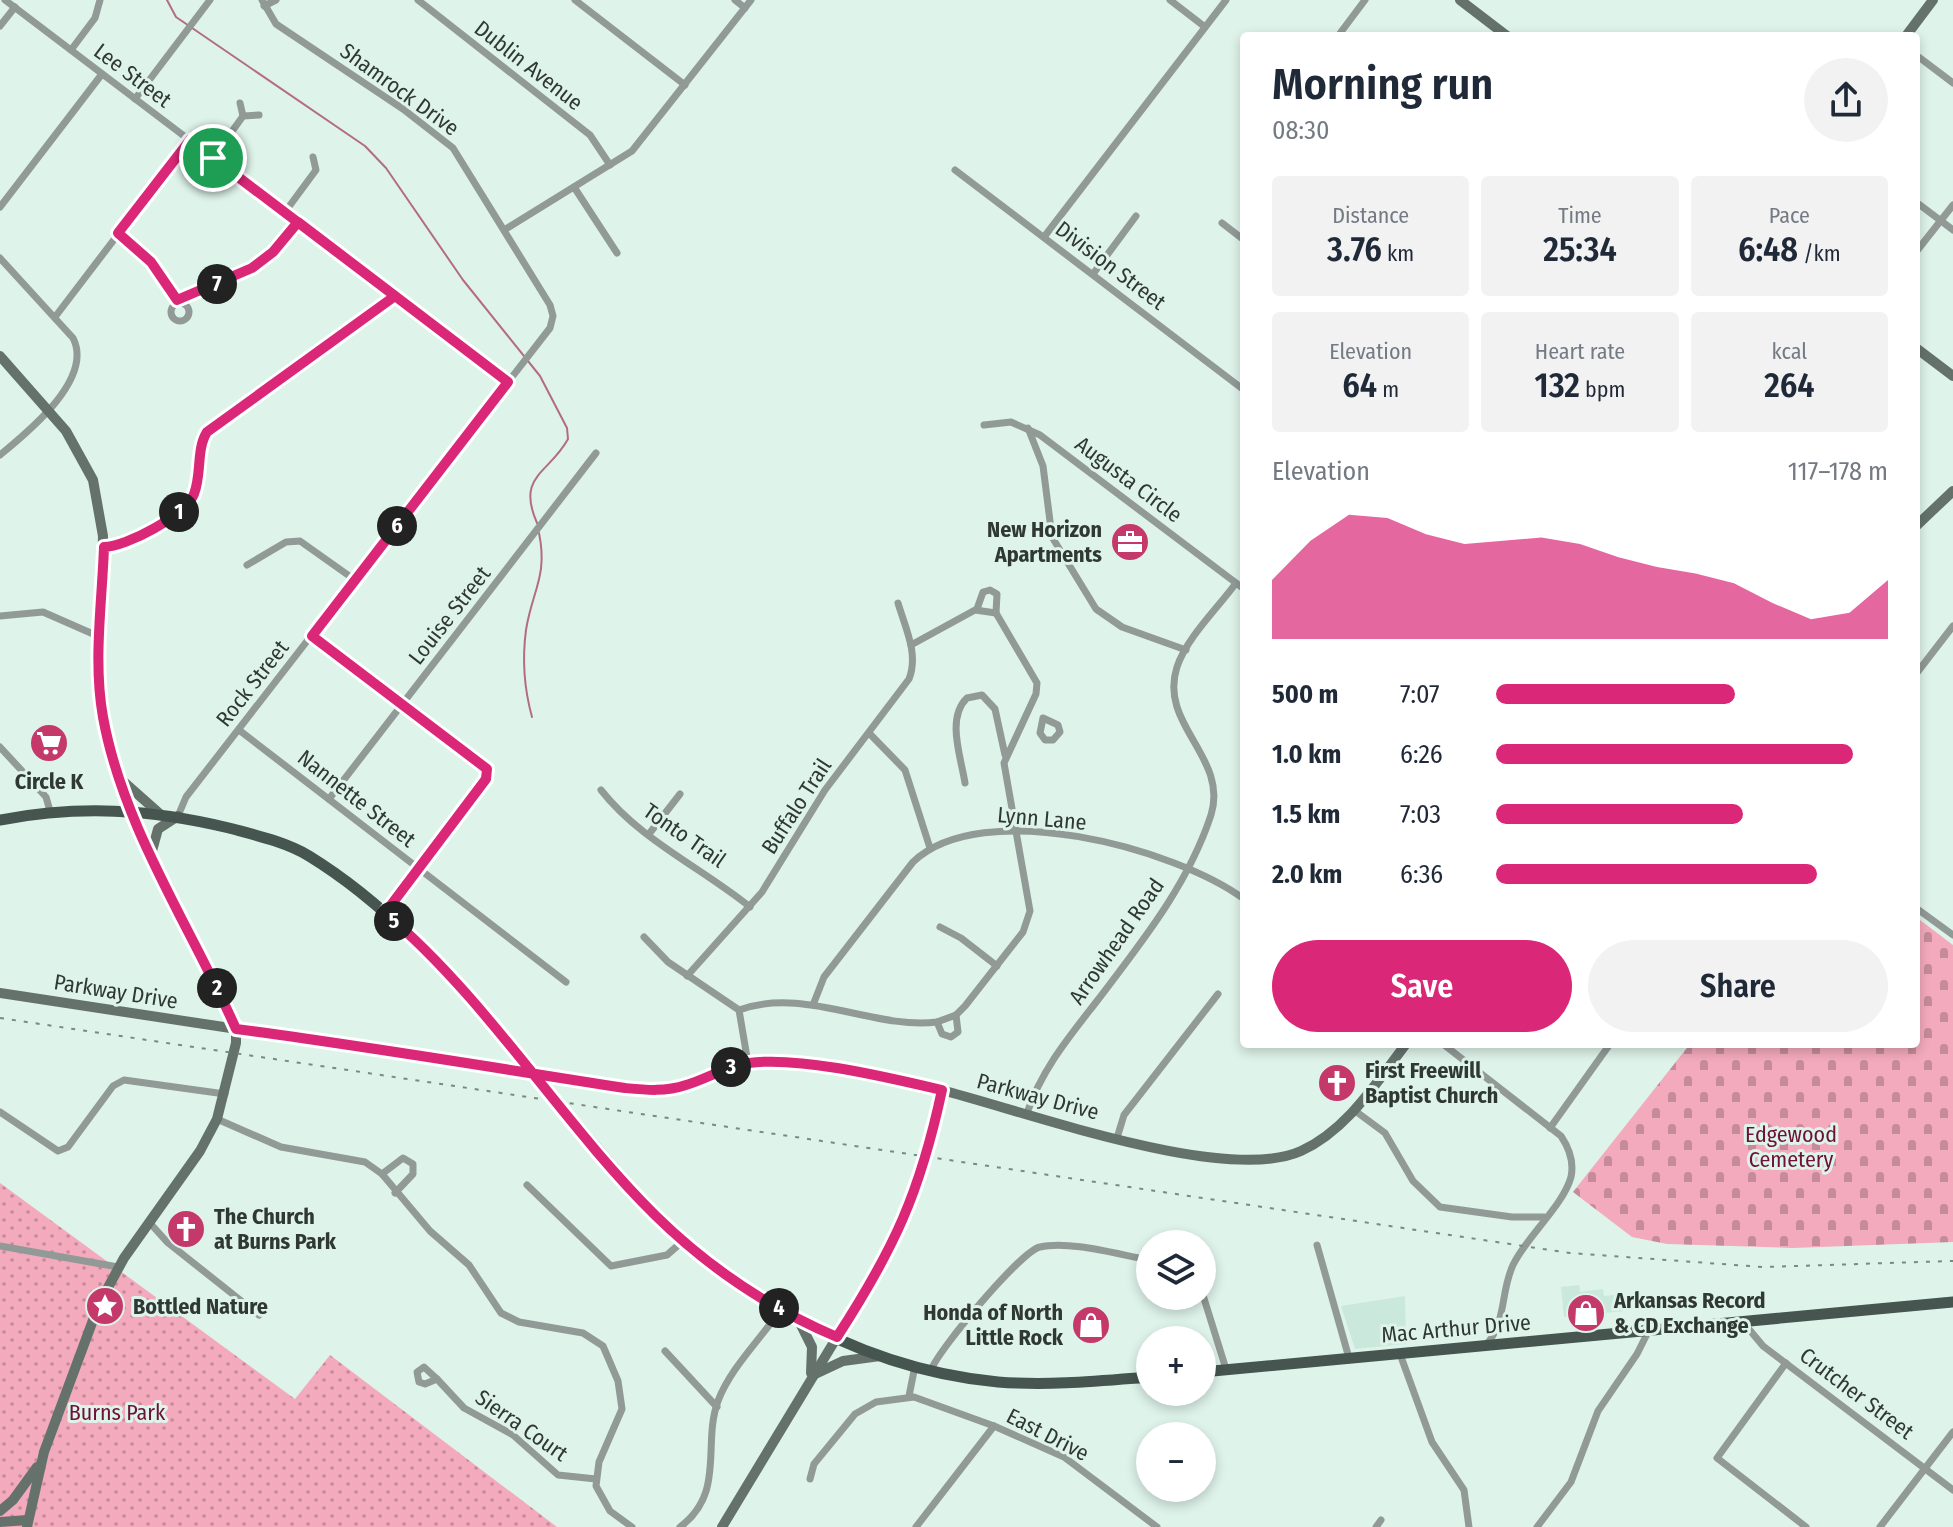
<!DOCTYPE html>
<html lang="en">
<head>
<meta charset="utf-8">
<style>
	:root { --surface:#fff; --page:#f2f2f3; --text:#1f2937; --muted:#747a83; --accent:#db2777 }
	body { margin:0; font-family:"Fira Sans Condensed",sans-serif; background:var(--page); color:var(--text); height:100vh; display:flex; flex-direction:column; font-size:30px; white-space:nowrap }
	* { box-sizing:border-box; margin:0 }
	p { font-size:26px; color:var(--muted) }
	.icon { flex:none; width:44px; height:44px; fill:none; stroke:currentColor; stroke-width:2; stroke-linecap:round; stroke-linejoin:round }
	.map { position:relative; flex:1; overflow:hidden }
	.sheet { position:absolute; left:1240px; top:32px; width:680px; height:1016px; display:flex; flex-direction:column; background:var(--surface); border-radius:8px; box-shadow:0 4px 12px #0003 }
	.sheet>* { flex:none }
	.fabs { position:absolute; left:1136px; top:1230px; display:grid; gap:16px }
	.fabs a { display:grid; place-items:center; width:80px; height:80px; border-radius:50%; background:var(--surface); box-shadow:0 4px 12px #0003; font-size:40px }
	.pin { position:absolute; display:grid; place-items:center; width:68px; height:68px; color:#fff; margin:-34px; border:4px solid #fff; border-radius:50%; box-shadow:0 2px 8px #0007 }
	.km { position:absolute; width:40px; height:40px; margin:-20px; border-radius:50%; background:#222; color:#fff; font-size:22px; line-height:40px; text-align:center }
	.round { display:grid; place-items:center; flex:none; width:84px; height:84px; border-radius:42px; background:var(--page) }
	.summary { display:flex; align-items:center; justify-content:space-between; height:136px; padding:0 32px }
	h1 { font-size:44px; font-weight:600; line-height:60px }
	.stats { display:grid; grid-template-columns:repeat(3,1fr); gap:12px; height:136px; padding:8px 32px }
	.stats div { display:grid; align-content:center; border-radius:8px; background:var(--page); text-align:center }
	.stats b { font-size:34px; font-weight:600 }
	.stats small { font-size:22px; font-weight:400 }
	.stats p { font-size:22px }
	.chart { height:224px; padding:16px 32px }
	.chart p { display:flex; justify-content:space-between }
	.chart svg { width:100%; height:144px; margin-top:8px; fill:var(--accent); opacity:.7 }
	.action { display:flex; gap:16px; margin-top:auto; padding:16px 32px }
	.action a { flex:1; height:92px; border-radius:48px; background:var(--accent); color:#fff; font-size:32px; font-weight:600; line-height:92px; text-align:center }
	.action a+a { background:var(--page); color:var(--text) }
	ul { padding:0 32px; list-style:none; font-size:26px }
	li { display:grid; grid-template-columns:128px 96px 1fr; align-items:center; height:60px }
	li i { height:20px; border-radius:10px; background:var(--accent) }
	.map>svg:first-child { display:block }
</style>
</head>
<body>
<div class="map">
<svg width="1953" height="1527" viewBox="0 0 1953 1527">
	<defs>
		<pattern id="cemetery-stones" width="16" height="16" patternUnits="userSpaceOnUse" patternTransform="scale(2)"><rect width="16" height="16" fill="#f3aabc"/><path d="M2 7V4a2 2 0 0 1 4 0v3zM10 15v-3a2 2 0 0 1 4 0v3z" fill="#c58b9a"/></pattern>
		<pattern id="park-dots" width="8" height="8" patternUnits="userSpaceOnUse" patternTransform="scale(2)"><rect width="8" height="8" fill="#f3aabc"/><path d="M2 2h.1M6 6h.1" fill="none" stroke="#c58b9a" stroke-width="1.8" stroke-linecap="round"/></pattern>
	</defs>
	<rect width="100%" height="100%" fill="#def3ea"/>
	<g fill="#cbe8dc">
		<polygon points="1579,1285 1580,1292 1603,1289 1604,1296 1623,1294 1625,1311 1564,1317 1561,1287"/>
		<polygon points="1405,1296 1406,1344 1355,1349 1341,1306"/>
	</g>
	<polygon fill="url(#cemetery-stones)" points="1916,917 1953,945 1953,1242 1793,1248 1667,1244 1632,1237 1573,1192 1690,1044 1916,1044"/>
	<polygon fill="url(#park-dots)" points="0,1183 295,1399 330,1355 557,1527 0,1527"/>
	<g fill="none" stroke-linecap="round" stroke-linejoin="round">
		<g stroke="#b36d80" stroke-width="2">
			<path d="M167 0 176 17 365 146 386 168 463 280 540 376 567 428 568 439C549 474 516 475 537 523"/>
			<path d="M532 717C524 688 522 660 526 630 532 591 548 576 539 533"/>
		</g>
		<g stroke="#919a96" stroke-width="7">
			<polyline points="5,0 508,382"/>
			<polyline points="418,0 590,135 610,165"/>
			<polyline points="575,0 685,85"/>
			<polyline points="735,0 745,8"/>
			<polyline points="1170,0 1205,27"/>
			<polyline points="264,6 276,0"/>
			<polyline points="0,26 15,7"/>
			<polyline points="1338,36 1365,0"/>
			<polyline points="71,50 95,18 100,0"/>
			<polyline points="1916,55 1953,83"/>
			<polyline points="135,99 210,0"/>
			<polyline points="243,116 259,115"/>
			<polyline points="213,158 243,116 240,103"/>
			<polyline points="955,170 1244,390"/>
			<polyline points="574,187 617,253"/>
			<polyline points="1916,202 1953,230"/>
			<polyline points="0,207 102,74"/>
			<polyline points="285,212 316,170 313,157"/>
			<polyline points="1222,223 1244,240"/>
			<polyline points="504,230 632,151 751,0"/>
			<path d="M118 233 151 262 181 302C229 278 264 266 298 222"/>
			<polyline points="1044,237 1226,0"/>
			<polyline points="1916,252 1953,205"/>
			<path d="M0 258 73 338C94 379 28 432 0 455"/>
			<polyline points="1093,274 1136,216"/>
			<circle cx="180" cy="312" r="9"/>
			<polyline points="55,317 190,140"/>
			<polyline points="984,425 1011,422 1040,435 1244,589"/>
			<polyline points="1028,428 1043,466 1052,537 1096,609 1122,627 1186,650"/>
			<path d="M104 547C127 547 185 515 194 494 202 474 196 449 207 432L395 296"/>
			<polyline points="247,565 286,542 300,541 355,580"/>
			<polyline points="0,616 43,612 100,637"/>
			<polyline points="312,636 487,769 486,779 385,913"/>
			<polyline points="911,645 975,610 996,613"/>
			<polyline points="1916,674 1953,626"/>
			<polygon points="1043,718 1058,725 1060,732 1053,740 1045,740 1040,733"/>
			<polyline points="239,730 566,982"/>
			<polyline points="869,733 905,770 930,848"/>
			<polyline points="0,747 46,797 50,811"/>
			<path d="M965 783C961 757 946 718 967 698L982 695 995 709 1005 755"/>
			<path d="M601 790C640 840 702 868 750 907"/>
			<polyline points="329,799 596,453"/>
			<polyline points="178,816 186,797 550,328 553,316 550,305 453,148 403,109 276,24 262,0"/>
			<polyline points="649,834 680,794"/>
			<polyline points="1916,908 1953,935"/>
			<polyline points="940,927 961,938 997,966"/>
			<polyline points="644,937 668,962 739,1010 748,1063"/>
			<path d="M687 976 762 892 825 790 909 679C919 654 905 627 898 603"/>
			<path d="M813 1005 824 977 913 862C982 796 1175 848 1244 899"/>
			<path d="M739 1010C804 986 874 1030 937 1022L956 1015 965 1006 1023 932 1030 911 1004 763 1036 694 1037 683 996 613 997 594 990 590 983 592 977 609"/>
			<polyline points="937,1022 942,1034 951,1037 958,1032 956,1015"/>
			<path d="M1443 1044 1561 1136C1569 1148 1574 1163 1571 1177 1563 1206 1527 1236 1513 1265 1500 1293 1507 1321 1486 1345"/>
			<polyline points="1354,1110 1385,1133 1413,1181 1440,1207 1512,1217 1544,1217"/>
			<polyline points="0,1112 58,1151 68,1147 113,1086 124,1080 225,1094"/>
			<path d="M1027 1113C1042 1069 1069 1037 1097 1001 1141 943 1188 885 1211 815 1229 757 1158 725 1177 667 1187 637 1218 608 1236 583"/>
			<polyline points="217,1119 281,1147 365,1162 382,1174 430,1231 469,1265 501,1313 519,1322 583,1333 603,1346 618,1381 622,1409 599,1462 596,1486 610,1511 632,1527"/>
			<polyline points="1550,1128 1610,1044"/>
			<polyline points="1117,1138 1124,1115 1218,994"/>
			<polyline points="382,1174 403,1158 413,1164 413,1174 395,1193"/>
			<polyline points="527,1185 611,1266 667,1255 683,1241"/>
			<polyline points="149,1222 167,1242 259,1315"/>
			<polyline points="1317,1245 1349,1358"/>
			<polyline points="0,1246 118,1267"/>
			<polyline points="1202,1292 1226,1369"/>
			<polyline points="1743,1322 1763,1346 1953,1490"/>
			<path d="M837 1337C895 1249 919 1193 942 1090"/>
			<polyline points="665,1351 717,1407"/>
			<polyline points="1400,1354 1432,1442 1464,1490 1469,1527"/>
			<polyline points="1786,1363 1717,1458 1806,1527"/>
			<polygon points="424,1367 437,1379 425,1384 419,1382 417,1372"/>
			<path d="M931 1370C939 1349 1021 1251 1040 1247 1069 1240 1120 1255 1150 1260"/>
			<polyline points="437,1379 464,1408 513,1435 558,1475 596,1479"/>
			<polyline points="909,1396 915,1366"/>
			<polyline points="810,1479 814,1464 855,1414 876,1402 914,1397 994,1426 1064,1457 1157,1527"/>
			<path d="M680 1527C726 1493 702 1444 718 1401 731 1367 761 1339 781 1309"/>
			<polyline points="916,1527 994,1426"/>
			<polyline points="1376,1527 1381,1520"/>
			<polyline points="1537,1527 1571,1482 1598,1411 1637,1354 1649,1330"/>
			<polyline points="1880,1527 1953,1432"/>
		</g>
		<g stroke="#65726c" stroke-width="10">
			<polyline points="1460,0 1507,36"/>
			<polyline points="1906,36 1933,0"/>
			<polyline points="1916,348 1953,376"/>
			<polyline points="0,356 66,431 93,480 103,536 99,671 110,751 137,823 225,1004 236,1029 236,1043 217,1119 200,1151 124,1258 99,1304 44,1452 27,1527"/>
			<polyline points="1916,526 1953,491"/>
			<polyline points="125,783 160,814"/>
			<polyline points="152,851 158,829 178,816"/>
			<path d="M0 993 638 1090C678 1092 706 1072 743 1064 765 1060 788 1063 810 1066 853 1072 898 1079 941 1090 1025 1111 1225 1185 1301 1151 1347 1130 1376 1083 1406 1044"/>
			<polyline points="798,1319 812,1347 811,1373"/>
			<polyline points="813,1375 843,1361 880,1356"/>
			<polyline points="0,1511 13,1500 37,1467"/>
			<polyline points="0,1522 27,1520"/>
			<polyline points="722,1527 837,1337"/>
		</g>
		<g stroke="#46554f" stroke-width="11">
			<path d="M0 820C80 805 150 809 229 828 255 835 286 842 309 856 384 902 444 968 500 1035"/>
			<path d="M614 1168C710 1281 847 1368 998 1382 1049 1386 1099 1381 1150 1377"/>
			<polyline points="1202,1372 1953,1302"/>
		</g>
		<polyline stroke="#7b8983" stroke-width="2" stroke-dasharray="4 8" stroke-linecap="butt" points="0,1018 1570,1253 1763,1267 1953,1261"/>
		<polyline stroke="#46554f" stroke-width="11" points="500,1035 614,1168"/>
	</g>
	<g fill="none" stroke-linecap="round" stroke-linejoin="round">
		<g stroke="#fff" stroke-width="16">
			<path id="route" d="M213 158 395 296 207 432C196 449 202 474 194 494 186 515 126 547 104 547 102 603 93 662 103 717 123 828 191 927 236 1029 366 1046 495 1068 625 1088 646 1090 665 1092 686 1085 707 1079 726 1066 749 1063 801 1056 890 1078 942 1090 920 1193 894 1249 837 1337 771 1309 708 1267 656 1216 560 1121 489 1001 385 913L486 779 487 769 312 636 508 382 298 222 273 252 252 268 177 300 151 262 118 233 190 140 213 158"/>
		</g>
		<use href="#route" stroke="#db2777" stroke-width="10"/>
	</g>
	<defs>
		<g id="office-disc" transform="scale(2)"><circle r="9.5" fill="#c4386a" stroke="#def3ea"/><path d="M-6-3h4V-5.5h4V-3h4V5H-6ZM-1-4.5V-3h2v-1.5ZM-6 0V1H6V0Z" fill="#fff"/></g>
		<g id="supermarket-disc" transform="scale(2)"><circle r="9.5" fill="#c4386a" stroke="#def3ea"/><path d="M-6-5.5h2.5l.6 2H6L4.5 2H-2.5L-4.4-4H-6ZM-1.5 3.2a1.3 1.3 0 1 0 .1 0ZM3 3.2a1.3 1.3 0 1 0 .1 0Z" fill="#fff"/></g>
		<g id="church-disc" transform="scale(2)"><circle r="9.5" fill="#c4386a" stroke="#def3ea"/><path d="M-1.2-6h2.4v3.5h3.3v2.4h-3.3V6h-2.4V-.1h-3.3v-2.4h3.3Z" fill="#fff"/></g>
		<g id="sight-disc" transform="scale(2)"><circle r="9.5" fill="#c4386a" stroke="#def3ea"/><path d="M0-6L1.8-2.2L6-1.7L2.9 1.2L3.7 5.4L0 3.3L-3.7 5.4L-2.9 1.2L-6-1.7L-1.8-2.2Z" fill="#fff"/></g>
		<g id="shop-disc" transform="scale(2)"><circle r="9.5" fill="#c4386a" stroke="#def3ea"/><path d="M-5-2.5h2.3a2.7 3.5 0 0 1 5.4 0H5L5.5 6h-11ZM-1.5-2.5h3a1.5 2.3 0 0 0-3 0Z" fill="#fff"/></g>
	</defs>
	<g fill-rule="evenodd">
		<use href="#office-disc" x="1130" y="542"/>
		<use href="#supermarket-disc" x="49" y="743"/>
		<use href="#church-disc" x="1337" y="1083"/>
		<use href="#church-disc" x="186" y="1229"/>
		<use href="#sight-disc" x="105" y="1306"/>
		<use href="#shop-disc" x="1586" y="1313"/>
		<use href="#shop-disc" x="1091" y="1325"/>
	</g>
	<g text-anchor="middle" stroke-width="6" stroke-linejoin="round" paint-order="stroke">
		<g font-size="22" fill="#303835" stroke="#def3ea">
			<text transform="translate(529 65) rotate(38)" y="8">Dublin Avenue</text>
			<text transform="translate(133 75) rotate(37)" y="8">Lee Street</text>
			<text transform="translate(400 89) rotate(36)" y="8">Shamrock Drive</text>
			<text transform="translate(1111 265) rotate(37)" y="8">Division Street</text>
			<text transform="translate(1129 479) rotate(37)" y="8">Augusta Circle</text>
			<text transform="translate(449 615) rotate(-52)" y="8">Louise Street</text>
			<text transform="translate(252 683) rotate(-52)" y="8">Rock Street</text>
			<text transform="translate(357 798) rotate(38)" y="8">Nannette Street</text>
			<text transform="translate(796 806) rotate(-57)" y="8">Buffalo Trail</text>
			<text transform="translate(1042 818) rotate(5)" y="8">Lynn Lane</text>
			<text transform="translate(685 835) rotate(35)" y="8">Tonto Trail</text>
			<text transform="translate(1116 941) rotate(-55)" y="8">Arrowhead Road</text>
			<text transform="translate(116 991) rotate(9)" y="8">Parkway Drive</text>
			<text transform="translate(1038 1096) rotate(15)" y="8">Parkway Drive</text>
			<text transform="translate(1456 1328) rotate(-5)" y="8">Mac Arthur Drive</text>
			<text transform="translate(1857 1393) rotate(37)" y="8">Crutcher Street</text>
			<text transform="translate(522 1425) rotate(35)" y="8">Sierra Court</text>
			<text transform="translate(1048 1434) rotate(27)" y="8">East Drive</text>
		</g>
		<g font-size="22" font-weight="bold" fill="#303835" stroke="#def3ea" text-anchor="start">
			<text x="1102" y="537" text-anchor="end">New Horizon<tspan x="1102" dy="25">Apartments</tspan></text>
			<text x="49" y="789" text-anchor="middle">Circle K</text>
			<text x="1365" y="1078">First Freewill<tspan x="1365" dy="25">Baptist Church</tspan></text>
			<text x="214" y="1224">The Church<tspan x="214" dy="25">at Burns Park</tspan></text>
			<text x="1614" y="1308">Arkansas Record<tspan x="1614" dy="25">&amp; CD Exchange</tspan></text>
			<text x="133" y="1314">Bottled Nature</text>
			<text x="1063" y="1320" text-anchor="end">Honda of North<tspan x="1063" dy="25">Little Rock</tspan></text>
		</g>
		<g font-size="22" fill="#6d1136" stroke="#def3ea">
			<text x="1791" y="1142">Edgewood<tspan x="1791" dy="25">Cemetery</tspan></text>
			<text x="117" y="1420">Burns Park</text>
		</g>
	</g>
</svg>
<div class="fabs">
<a><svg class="icon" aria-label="layers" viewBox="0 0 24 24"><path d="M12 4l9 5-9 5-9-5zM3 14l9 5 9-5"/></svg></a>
<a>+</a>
<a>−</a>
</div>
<div class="pin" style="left:213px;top:158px;background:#1e9e55"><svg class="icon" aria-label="arrive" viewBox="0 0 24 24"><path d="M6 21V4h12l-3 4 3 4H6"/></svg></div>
<b class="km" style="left:179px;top:512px">1</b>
<b class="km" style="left:217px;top:988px">2</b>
<b class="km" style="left:731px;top:1067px">3</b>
<b class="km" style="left:779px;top:1308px">4</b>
<b class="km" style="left:394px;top:921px">5</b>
<b class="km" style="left:397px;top:526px">6</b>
<b class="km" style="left:217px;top:284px">7</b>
<section class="sheet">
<div class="summary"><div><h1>Morning run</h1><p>08:30</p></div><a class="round"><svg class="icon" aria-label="share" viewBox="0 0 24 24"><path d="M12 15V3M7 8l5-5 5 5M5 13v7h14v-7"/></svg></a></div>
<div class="stats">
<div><p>Distance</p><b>3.76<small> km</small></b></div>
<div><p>Time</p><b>25:34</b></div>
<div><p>Pace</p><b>6:48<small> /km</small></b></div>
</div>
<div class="stats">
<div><p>Elevation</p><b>64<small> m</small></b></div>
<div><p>Heart rate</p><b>132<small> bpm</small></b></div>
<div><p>kcal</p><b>264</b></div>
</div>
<div class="chart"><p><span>Elevation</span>117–178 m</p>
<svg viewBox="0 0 160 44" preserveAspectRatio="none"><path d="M0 44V26L10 14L20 6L30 7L40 12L50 15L60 14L70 13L80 15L90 19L100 22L110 24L120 27L130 33L140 38L150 36L160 26V44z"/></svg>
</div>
<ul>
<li><b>500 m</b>7:07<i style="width:61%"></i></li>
<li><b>1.0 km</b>6:26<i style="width:91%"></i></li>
<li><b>1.5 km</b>7:03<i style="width:63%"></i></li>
<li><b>2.0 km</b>6:36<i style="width:82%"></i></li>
</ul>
<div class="action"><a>Save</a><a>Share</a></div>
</section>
</div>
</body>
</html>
